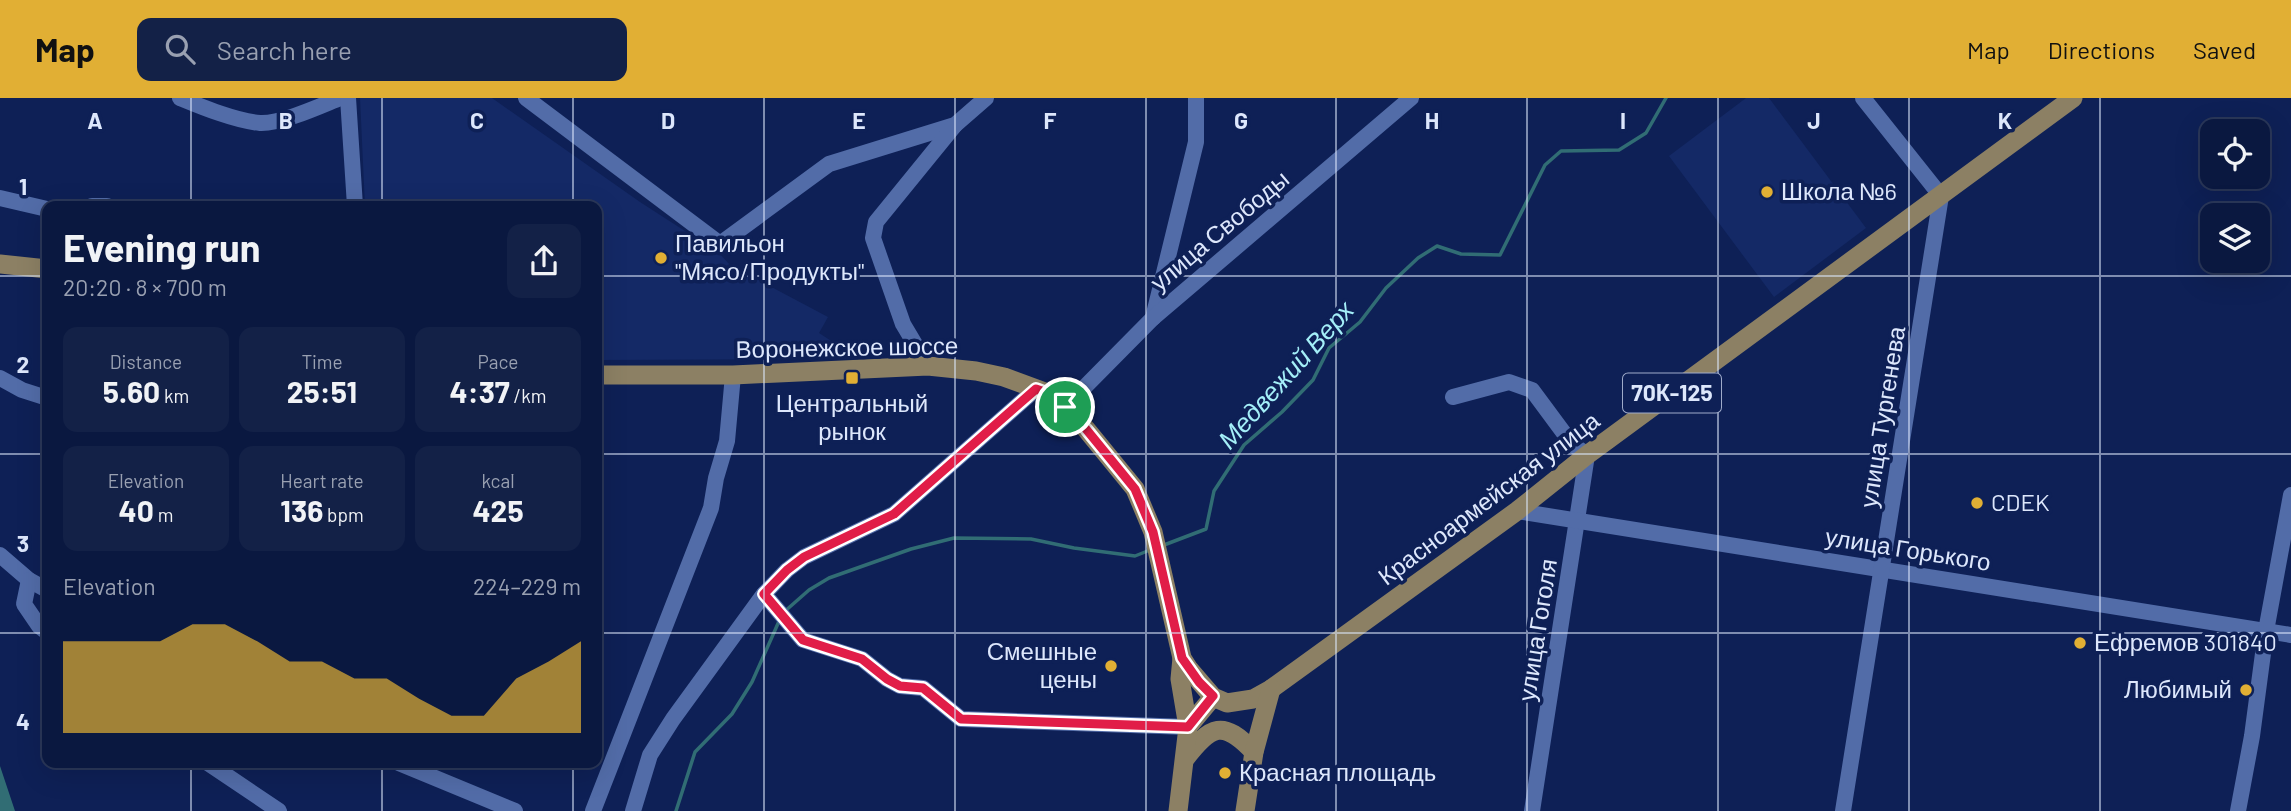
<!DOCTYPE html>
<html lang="en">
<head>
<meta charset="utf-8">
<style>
	:root { --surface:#0a1840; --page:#132147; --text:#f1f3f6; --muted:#99a0b1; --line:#2a3759; --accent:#e1af34 }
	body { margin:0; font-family:Barlow,sans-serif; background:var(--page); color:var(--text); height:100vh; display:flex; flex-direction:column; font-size:26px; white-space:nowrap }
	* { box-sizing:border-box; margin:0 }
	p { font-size:23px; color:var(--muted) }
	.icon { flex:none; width:38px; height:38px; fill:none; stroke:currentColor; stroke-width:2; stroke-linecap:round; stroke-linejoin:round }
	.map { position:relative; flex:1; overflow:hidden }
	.panel { position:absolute; left:42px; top:103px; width:560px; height:567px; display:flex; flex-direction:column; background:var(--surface); border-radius:14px; box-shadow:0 7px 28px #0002,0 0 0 2px var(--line) }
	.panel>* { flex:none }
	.buttons { position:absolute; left:2200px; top:21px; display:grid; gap:14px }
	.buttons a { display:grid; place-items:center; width:70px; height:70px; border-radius:14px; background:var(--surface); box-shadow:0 7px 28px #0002,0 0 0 2px var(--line); font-size:35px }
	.pin { position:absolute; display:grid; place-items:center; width:60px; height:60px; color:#fff; margin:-30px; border:4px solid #fff; border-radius:50%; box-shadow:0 2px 7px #0007 }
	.round { display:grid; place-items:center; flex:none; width:74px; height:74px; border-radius:14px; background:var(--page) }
	.headline { display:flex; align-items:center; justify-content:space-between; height:119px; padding:0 21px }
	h1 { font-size:38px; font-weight:700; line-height:52px }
	.stats { display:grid; grid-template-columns:repeat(3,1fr); gap:10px; height:119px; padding:7px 21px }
	.stats div { display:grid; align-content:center; border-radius:14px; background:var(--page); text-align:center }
	.stats b { font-size:30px; font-weight:700 }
	.stats small { font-size:19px; font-weight:400 }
	.stats p { font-size:19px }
	.chart { height:196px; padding:14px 21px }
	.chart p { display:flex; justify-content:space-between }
	.chart svg { width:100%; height:126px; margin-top:7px; fill:var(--accent); opacity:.7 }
	header { display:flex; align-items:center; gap:42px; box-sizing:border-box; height:98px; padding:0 35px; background:var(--accent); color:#111 }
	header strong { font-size:33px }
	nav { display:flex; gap:38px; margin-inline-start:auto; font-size:24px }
	.search { width:490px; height:63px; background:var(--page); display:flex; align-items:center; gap:18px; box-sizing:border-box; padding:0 24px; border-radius:14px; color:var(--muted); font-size:26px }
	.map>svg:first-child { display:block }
</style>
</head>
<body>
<header>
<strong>Map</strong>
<div class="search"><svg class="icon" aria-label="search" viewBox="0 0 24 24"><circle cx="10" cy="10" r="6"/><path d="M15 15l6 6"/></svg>Search here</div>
<nav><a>Map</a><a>Directions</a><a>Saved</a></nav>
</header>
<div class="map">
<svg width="2291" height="713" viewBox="0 0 2291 713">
	<rect width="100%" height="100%" fill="#0e2056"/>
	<g fill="#142966">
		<polygon points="360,0 492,0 640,104 719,155 730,167 828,219 819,235 859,261 597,262 597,108 365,108"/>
		<polygon points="1746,0 1769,0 1866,130 1774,199 1669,58"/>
	</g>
	<polygon fill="#316d74" points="0,668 15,713 0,713"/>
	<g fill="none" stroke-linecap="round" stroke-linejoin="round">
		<g stroke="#316d74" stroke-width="3.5">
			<polyline points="1164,447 1206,431 1214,393 1244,347 1282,314 1313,282 1329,250 1360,224 1386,190 1418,160 1437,148 1461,156 1500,157 1545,67 1561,53 1619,52 1646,35 1666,0"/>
			<polyline points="784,514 809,492 829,480 911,451 954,440 1031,441 1074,450 1135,458 1150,452"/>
			<polyline points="676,713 695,654 732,616 752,584 780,521"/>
		</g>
		<g stroke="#526ca8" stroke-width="16">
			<path d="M180 0C202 9 236 23 260 25 281 26 320 8 340 0"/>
			<polyline points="348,0 355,108"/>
			<polyline points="526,0 720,146 829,66 955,27 986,0"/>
			<polyline points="0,100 47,111"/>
			<polyline points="92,108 107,108"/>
			<polyline points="1153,220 1196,44 1196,0"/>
			<polyline points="928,268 903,226 873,140 876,124 955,27"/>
			<polyline points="0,280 22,292 47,300"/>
			<polyline points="1453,299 1509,284 1532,292 1572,346 1587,357 1532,713"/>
			<polyline points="1065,309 1153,220 1411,0"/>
			<polyline points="1517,413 2291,537"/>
			<polyline points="0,457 29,482 47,492"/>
			<polyline points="29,482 24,506 39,528 47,534"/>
			<polyline points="764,496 803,542 862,561 887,581 900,588 923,590 961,621 1188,629"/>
			<polyline points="208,665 279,713"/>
			<polyline points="399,665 515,713"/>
			<polyline points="593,713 711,410 716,380 727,343 733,277"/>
			<polyline points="633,713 650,657 673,621 764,496 787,472 804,459 894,416 1036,291"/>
			<polyline points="1843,713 1941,98 1863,0"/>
			<polyline points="2238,713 2252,638 2266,533 2291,397"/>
		</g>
		<g stroke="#8c8064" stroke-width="19">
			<polyline points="0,166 47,171"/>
			<polyline points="597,277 733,277 928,268 976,273 1004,279 1050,296 1086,331 1135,391 1153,434 1182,560 1189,571 1213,599 1227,605 1253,601 1271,591 1517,413 1587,357 2073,0"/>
			<polyline points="1182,560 1180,581 1188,629"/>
			<path d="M1185 661C1211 627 1223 621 1254 654"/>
			<polyline points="1178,713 1188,629 1213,599"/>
			<polyline points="1245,713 1254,654 1271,591"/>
		</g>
	</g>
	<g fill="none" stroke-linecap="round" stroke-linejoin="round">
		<g stroke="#fff" stroke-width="14">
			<polygon id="route" points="1036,291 1050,296 1065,309 1086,331 1135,391 1153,434 1182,560 1199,584 1213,598 1188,629 961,621 923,590 900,588 887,581 862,561 803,542 764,496 787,472 804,459 894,416"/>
		</g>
		<use href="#route" stroke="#e11d48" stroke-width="9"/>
	</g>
	<path fill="none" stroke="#dde7fc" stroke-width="2" stroke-opacity="0.55" d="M191 0V108M382 0V108M573 0V108M764 0V713M955 0V713M1146 0V713M1336 0V713M1527 0V713M1718 0V713M1909 0V713M2100 0V713M0 178H47M597 178H2291M0 356H47M597 356H2291M0 535H47M597 535H2291M191 665V713M382 665V713M573 665V713"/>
	<g fill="#e1af34" stroke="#0e2056" stroke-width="2.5">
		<circle cx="1767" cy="94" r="7"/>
		<circle cx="661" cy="160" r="7"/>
		<rect x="845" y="273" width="14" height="14" rx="3.5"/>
		<circle cx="1977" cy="405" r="7"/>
		<circle cx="2080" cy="545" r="7"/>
		<circle cx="1111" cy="568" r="7"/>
		<circle cx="2246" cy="592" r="7"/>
		<circle cx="1225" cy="675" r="7"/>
	</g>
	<g text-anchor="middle" stroke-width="7" stroke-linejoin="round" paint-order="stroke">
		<rect fill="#0e2056" stroke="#9fabca" stroke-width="2" x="1623" y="275.5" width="98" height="39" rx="5"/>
		<g font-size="23" font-weight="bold" fill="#dde7fc">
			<text x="1672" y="303">70К-125</text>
		</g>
		<g font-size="24" fill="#dde7fc" stroke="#0e2056" text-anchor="start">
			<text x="1781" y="102">Школа №6</text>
			<text x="675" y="154">Павильон<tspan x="675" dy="28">"Мясо/Продукты"</tspan></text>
			<text x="852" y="314" text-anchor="middle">Центральный<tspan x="852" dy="28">рынок</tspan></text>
			<text x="1991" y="413">CDEK</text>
			<text x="2094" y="553">Ефремов 301840</text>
			<text x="1097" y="562" text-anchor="end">Смешные<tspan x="1097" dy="28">цены</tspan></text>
			<text x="2232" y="600" text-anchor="end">Любимый</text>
			<text x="1239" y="683">Красная площадь</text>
		</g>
		<g font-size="24" fill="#dde7fc" stroke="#0e2056">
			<text transform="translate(1220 133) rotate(-40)" y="8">улица Свободы</text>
			<text transform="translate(847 250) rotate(-1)" y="8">Воронежское шоссе</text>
			<text transform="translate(1883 319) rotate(-81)" y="8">улица Тургенева</text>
			<text transform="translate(1489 401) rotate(-37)" y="8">Красноармейская улица</text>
			<text transform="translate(1908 452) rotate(9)" y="8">улица Горького</text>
			<text transform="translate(1538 532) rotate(-81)" y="8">улица Гоголя</text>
		</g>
		<g font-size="26" font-style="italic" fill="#a4eff8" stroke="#0e2056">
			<text transform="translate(1286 277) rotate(-48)" y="9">Медвежий Верх</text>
		</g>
	</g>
	<g font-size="23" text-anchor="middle" font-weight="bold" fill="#dde7fc" stroke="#0e2056" stroke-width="7" stroke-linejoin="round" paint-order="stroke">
		<text x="95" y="31">A</text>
		<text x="286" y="31">B</text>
		<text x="477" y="31">C</text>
		<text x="668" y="31">D</text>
		<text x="859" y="31">E</text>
		<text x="1050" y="31">F</text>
		<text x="1241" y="31">G</text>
		<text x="1432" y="31">H</text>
		<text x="1623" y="31">I</text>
		<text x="1814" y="31">J</text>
		<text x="2005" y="31">K</text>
		<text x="23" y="97">1</text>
		<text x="23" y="275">2</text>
		<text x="23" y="454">3</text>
		<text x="23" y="632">4</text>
	</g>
</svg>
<div class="buttons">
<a><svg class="icon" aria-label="locate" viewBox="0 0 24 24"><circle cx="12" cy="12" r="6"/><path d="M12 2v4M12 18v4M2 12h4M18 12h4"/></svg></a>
<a><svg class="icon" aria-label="layers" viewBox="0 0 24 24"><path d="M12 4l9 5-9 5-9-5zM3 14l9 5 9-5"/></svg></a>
</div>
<div class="pin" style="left:1065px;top:309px;background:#1e9e55"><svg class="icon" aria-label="arrive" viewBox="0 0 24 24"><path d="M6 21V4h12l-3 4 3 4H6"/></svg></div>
<section class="panel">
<div class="headline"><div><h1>Evening run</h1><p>20:20 · 8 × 700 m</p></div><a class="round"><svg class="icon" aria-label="share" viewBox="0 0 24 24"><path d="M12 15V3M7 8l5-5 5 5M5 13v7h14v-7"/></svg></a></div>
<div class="stats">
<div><p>Distance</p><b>5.60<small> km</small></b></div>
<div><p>Time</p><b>25:51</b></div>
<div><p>Pace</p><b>4:37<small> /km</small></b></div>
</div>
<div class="stats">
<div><p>Elevation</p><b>40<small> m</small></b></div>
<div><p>Heart rate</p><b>136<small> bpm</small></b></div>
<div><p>kcal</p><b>425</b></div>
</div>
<div class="chart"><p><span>Elevation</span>224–229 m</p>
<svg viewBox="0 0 160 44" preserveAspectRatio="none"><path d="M0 44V12L10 12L20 12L30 12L40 6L50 6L60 12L70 19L80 19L90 25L100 25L110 32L120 38L130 38L140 25L150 19L160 12V44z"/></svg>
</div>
</section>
</div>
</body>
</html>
